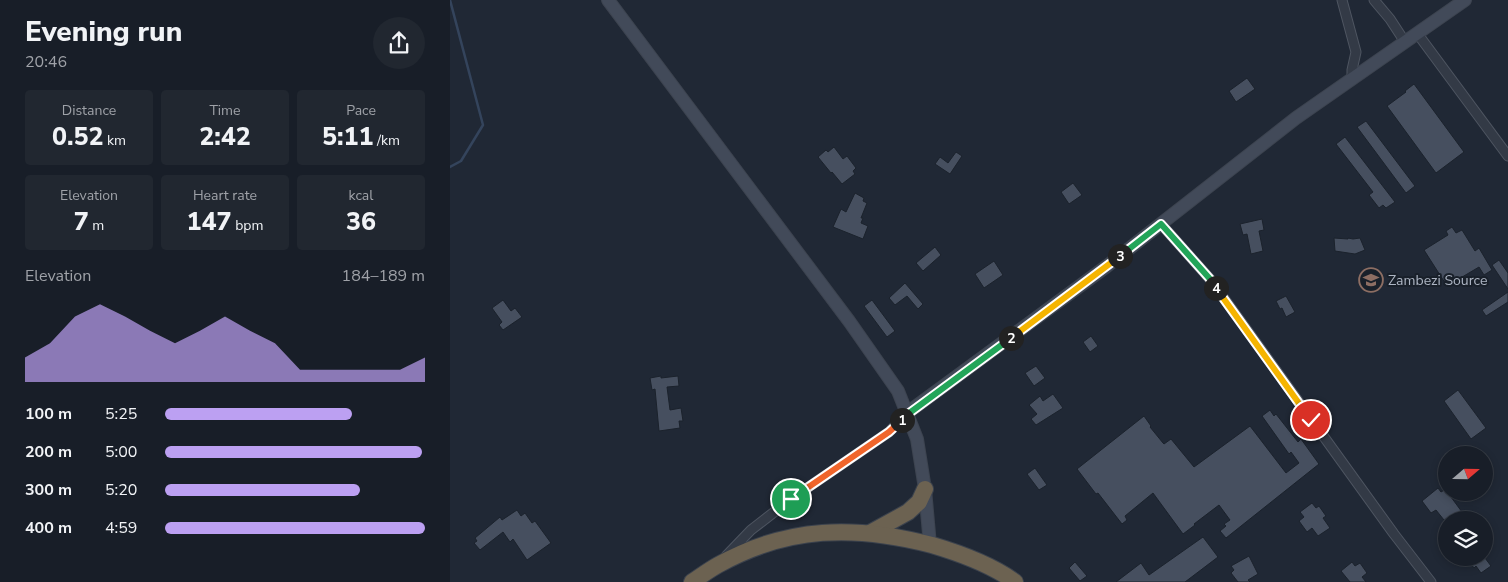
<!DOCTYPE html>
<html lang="en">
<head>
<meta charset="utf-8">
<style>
	:root { --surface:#181e28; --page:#212730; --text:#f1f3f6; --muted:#9fa2a8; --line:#363c45; --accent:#bca0f2 }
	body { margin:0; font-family:"Nunito Sans",sans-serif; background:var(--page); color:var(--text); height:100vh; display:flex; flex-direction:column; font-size:19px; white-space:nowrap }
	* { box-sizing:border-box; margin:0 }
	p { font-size:16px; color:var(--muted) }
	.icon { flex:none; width:28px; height:28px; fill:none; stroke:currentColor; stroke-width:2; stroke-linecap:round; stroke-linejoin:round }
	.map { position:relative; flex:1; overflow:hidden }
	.panel { display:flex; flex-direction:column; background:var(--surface); width:450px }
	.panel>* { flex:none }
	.needle { width:32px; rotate:70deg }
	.fabs { position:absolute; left:988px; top:446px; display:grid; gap:10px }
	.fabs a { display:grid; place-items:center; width:55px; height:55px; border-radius:50%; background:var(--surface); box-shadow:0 2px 8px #0003,0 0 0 1px var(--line); font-size:25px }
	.pin { position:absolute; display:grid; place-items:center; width:42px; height:42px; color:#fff; margin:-21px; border:2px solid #fff; border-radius:50%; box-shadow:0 1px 5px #0007 }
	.km { position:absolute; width:25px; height:25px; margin:-12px; border-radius:50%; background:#222; color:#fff; font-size:14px; line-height:25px; text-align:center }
	.round { display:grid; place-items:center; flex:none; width:52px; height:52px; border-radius:26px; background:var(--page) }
	.head { display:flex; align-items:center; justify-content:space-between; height:85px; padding:0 25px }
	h1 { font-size:28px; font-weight:800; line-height:38px }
	.figures { display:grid; grid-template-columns:repeat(3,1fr); gap:8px; height:85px; padding:5px 25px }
	.figures div { display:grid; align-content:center; border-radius:5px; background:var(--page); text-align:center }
	.figures b { font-size:25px; font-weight:800 }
	.figures small { font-size:14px; font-weight:400 }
	.figures p { font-size:14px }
	.chart { height:140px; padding:10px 25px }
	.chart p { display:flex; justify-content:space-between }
	.chart svg { width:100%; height:90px; margin-top:5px; fill:var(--accent); opacity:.7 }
	ul { padding:0 25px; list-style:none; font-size:16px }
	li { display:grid; grid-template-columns:80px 60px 1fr; align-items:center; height:38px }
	li i { height:12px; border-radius:6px; background:var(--accent) }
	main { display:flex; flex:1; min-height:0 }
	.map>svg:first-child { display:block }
</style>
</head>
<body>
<main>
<section class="panel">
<div class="head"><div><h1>Evening run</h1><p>20:46</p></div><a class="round"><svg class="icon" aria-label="share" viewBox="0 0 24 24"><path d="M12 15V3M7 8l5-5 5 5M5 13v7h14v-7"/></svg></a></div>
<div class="figures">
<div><p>Distance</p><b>0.52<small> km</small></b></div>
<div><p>Time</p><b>2:42</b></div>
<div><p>Pace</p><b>5:11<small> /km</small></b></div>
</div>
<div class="figures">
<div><p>Elevation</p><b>7<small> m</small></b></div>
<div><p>Heart rate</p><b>147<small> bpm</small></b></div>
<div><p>kcal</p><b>36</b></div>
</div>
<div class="chart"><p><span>Elevation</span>184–189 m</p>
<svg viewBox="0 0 160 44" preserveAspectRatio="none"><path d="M0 44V32L10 25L20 12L30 6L40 12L50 19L60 25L70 19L80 12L90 19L100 25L110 38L120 38L130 38L140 38L150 38L160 32V44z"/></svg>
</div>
<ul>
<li><b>100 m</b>5:25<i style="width:72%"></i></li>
<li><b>200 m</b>5:00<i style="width:99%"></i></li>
<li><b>300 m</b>5:20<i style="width:75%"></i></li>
<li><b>400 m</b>4:59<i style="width:100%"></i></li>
</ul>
</section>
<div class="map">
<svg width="1058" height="582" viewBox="0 0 1058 582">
	<rect width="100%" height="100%" fill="#202835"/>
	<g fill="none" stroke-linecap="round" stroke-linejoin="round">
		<polyline stroke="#34445c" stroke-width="2.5" points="0,167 11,161 33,125 0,0"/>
	</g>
	<g fill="#464f5f" stroke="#1b222c">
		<polygon points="797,78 805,89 786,102 779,91"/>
		<polygon points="964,84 1014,152 986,173 937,106 956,92 955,91"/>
		<polygon points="916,121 965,186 956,193 907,127"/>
		<polygon points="895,137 945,202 936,208 933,205 929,208 919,195 923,192 886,144"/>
		<polygon points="384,147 393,159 397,156 406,168 403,171 405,174 392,184 382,172 381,173 368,157 376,150 378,152"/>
		<polygon points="506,152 512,156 500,174 485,164 490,157 498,163"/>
		<polygon points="623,183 632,195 619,204 611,192"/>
		<polygon points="405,193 414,198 413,201 417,203 411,218 413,218 411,223 418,226 413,239 383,227 391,209 396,212"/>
		<polygon points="812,219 814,230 809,231 813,251 801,254 797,234 793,235 790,224"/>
		<polygon points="1002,227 1006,233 1012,230 1025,251 1029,248 1042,270 1034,275 1029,267 997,286 974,250 998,235 996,231"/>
		<polygon points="884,238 898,239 898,238 903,239 910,238 915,250 905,254 885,251"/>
		<polygon points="485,247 491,255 473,271 466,263"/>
		<polygon points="1049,260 1058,273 1058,289 1042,265"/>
		<polygon points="544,261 553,275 534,288 525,274"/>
		<polygon points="455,283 473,304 468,309 457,296 445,305 439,298"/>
		<polygon points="1058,292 1058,302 1036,316 1032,310"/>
		<polygon points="836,296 845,312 836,317 832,308 830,309 826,301"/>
		<polygon points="53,300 61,311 65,308 72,317 53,330 49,325 52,322 42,308"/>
		<polygon points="422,300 445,331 437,337 414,306"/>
		<polygon points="641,336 648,346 640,352 633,342"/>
		<polygon points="586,366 595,378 584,386 575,373"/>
		<polygon points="211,376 211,378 228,376 229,386 217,387 220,410 231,408 233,421 229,421 230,428 209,431 205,389 202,390 200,378"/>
		<polygon points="1008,390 1036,428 1021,439 994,401"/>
		<polygon points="603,394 613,408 586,425 581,419 587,414 579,405 590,396 593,401"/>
		<polygon points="820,410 824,416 826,414 848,442 851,439 869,464 776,538 770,531 776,526 774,524 780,520 769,505 744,524 745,525 733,534 703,493 675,516 677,520 672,524 648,493 646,494 627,469 694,416 701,426 700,427 713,443 714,444 721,439 744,467 800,426 836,473 849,463 841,452 839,454 812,416"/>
		<polygon points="585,468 597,485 589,490 577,474"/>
		<polygon points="988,488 991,492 996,489 996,492 1007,492 1001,497 1012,512 1015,510 1022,520 994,520 986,510 981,513 972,501"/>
		<polygon points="862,503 866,508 869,506 876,516 873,518 880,528 868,536 862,528 857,532 849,521 854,517 850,512"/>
		<polygon points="67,510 71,516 75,513 82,523 85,521 101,543 77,560 63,539 60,542 53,532 30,550 24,543 27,541 25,538 50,517 52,520"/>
		<polygon points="753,537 768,557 735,582 666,582 691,563 699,575"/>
		<polygon points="799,556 808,574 798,580 800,582 788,582 781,573 784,570 781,566"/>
		<polygon points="1020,558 1036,558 1035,558 1041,566 1031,573 1026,566 1024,568 1018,560 1021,559"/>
		<polygon points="625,562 637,576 630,581 619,568"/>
		<polygon points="902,562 905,566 910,563 917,573 912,577 916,582 900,582 891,571"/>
	</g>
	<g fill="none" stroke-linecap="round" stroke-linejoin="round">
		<g stroke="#4e5561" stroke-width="11">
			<g id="street">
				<polyline points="892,0 906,52 902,70 902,79"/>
				<polyline points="924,0 940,19 955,42"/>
				<polyline points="967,33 1058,156"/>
				<polyline points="711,224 760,279 944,534 981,582"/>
				<polyline points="276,556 301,530 341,499 439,432 457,413"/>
			</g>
		</g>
		<g stroke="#3d4450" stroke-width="14">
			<g id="secondary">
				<polyline points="158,0 399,321 448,391 467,439 475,489 480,545"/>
				<polyline points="457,413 657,266 846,118 1015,0"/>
			</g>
		</g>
		<g stroke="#3b424d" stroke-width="18">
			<g id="highway">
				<polyline points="420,533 458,512 469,502 475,489"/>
				<path d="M242 582C251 576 259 570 268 565 338 526 405 525 482 545 509 553 542 565 565 582"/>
			</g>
		</g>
		<use href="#street" stroke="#333a46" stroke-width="9"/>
		<use href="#secondary" stroke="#424a59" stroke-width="12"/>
		<use href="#highway" stroke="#6c6251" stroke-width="16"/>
	</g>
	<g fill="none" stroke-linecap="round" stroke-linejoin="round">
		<g stroke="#fff" stroke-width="10">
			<polyline id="split-1" points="341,499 439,432 452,420"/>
		</g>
		<g stroke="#fff" stroke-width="10">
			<polyline id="split-2" points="452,420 458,414 561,338"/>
		</g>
		<g stroke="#fff" stroke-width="10">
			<polyline id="split-3" points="561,338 670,256"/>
		</g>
		<g stroke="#fff" stroke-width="10">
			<polyline id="split-4" points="670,256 711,224 760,279 766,288"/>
		</g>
		<g stroke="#fff" stroke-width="10">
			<polyline id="split-5" points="766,288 861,420"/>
		</g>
		<use href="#split-1" stroke="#f0652b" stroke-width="6"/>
		<use href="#split-2" stroke="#22a559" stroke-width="6"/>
		<use href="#split-3" stroke="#f5b400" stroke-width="6"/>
		<use href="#split-4" stroke="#22a559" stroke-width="6"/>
		<use href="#split-5" stroke="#f5b400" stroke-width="6"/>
	</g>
	<defs>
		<g id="school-ring" transform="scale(1.25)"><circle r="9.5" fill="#19202a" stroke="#8d6e63" stroke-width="1.5"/><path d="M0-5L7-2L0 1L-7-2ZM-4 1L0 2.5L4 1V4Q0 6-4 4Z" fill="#8d6e63"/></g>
	</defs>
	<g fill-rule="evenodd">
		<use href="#school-ring" x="921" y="280"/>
	</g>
	<g text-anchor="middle" stroke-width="4" stroke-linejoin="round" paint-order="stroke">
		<g font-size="14" fill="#adb5c3" stroke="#19202a" text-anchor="start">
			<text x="938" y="285">Zambezi Source</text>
		</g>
	</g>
</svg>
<div class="fabs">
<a><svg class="needle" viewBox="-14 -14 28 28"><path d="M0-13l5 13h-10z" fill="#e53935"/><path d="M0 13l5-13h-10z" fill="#9fa2a8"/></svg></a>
<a><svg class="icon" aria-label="layers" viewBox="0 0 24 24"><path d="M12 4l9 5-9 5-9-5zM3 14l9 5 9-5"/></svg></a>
</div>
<div class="pin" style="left:341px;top:499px;background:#1e9e55"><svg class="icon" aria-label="arrive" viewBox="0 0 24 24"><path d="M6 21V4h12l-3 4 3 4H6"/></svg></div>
<div class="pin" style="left:861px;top:420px;background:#d93025"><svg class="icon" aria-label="check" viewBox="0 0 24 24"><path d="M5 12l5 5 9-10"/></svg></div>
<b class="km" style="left:452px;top:420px">1</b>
<b class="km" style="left:561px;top:338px">2</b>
<b class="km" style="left:670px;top:256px">3</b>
<b class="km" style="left:766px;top:288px">4</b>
</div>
</main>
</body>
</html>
